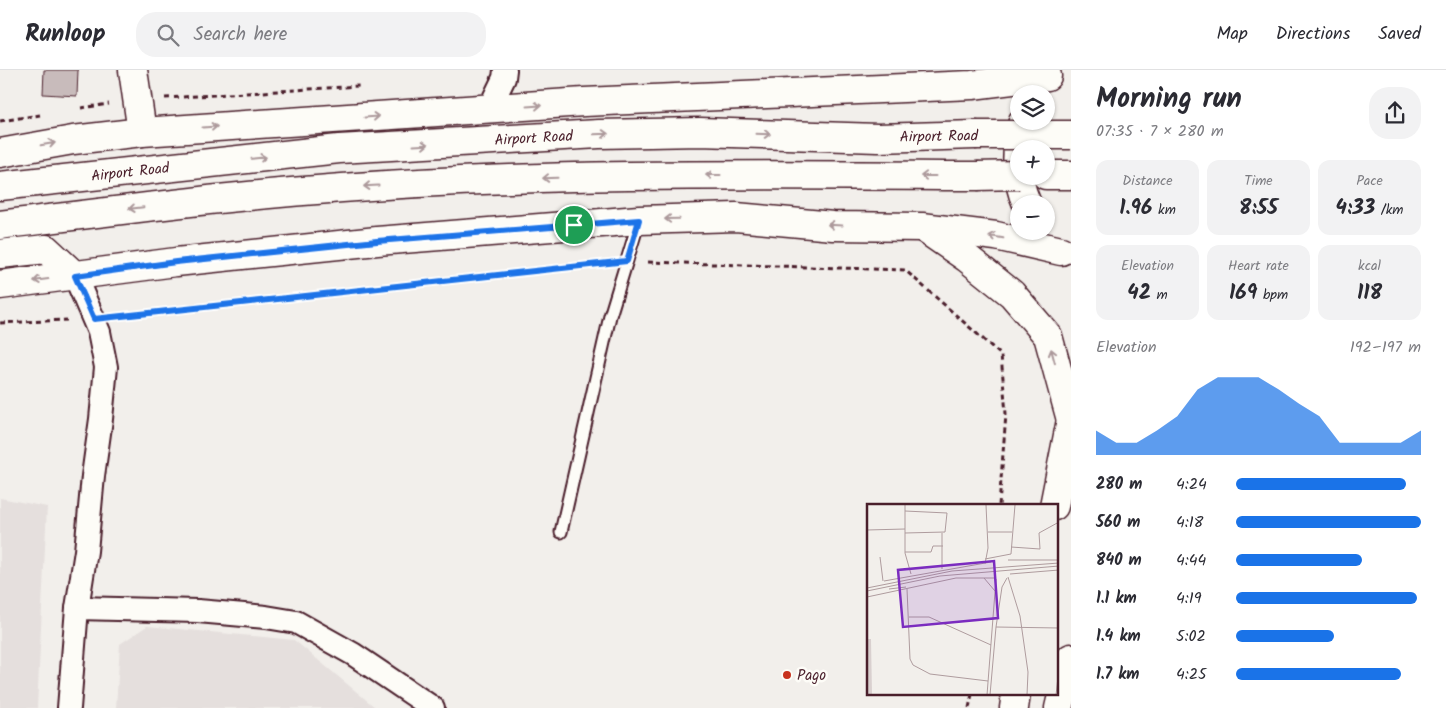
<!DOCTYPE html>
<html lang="en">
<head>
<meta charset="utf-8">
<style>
	:root { --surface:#fff; --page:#f2f2f3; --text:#2b2b33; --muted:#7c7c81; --line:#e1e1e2; --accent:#1a73e8 }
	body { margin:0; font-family:Kalam,sans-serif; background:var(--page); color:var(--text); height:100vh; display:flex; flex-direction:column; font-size:19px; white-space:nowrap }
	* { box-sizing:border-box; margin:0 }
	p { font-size:16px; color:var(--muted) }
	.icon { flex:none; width:28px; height:28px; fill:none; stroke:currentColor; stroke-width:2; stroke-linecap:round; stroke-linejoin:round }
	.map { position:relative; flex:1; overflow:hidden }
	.details { display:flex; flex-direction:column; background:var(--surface); width:375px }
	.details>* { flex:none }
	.buttons { position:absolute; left:1010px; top:15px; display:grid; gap:10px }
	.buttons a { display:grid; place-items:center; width:45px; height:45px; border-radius:50%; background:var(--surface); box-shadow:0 1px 4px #0004; font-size:25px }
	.pin { position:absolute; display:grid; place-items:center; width:42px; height:42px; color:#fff; margin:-21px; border:2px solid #fff; border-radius:50%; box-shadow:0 1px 5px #0007 }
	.round { display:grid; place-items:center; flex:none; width:52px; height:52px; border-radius:20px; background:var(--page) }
	.summary { display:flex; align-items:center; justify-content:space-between; height:85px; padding:0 25px }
	h1 { font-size:28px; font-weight:800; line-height:38px }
	.metrics { display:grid; grid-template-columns:repeat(3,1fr); gap:8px; height:85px; padding:5px 25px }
	.metrics div { display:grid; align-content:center; border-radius:12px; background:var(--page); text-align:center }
	.metrics b { font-size:21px; font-weight:800 }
	.metrics small { font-size:14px; font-weight:400 }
	.metrics p { font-size:14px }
	.chart { height:140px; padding:10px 25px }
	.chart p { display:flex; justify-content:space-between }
	.chart svg { width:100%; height:90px; margin-top:5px; fill:var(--accent); opacity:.7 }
	ul { padding:0 25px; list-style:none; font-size:16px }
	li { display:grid; grid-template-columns:80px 60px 1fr; align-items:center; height:38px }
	li i { height:12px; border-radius:6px; background:var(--accent) }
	header { display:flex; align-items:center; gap:30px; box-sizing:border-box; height:70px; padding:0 25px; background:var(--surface); border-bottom:1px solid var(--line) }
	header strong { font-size:24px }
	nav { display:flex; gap:28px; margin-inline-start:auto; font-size:18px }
	.search { width:350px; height:45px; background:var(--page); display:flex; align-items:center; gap:12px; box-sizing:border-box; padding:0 18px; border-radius:20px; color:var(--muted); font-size:19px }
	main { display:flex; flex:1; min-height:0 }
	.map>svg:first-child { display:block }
</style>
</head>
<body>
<header>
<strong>Runloop</strong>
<div class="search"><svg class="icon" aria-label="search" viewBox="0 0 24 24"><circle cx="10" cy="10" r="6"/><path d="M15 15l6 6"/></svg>Search here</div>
<nav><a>Map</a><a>Directions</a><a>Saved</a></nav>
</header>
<main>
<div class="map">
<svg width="1071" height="638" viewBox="0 0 1071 638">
	<rect width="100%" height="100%" fill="#f2efeb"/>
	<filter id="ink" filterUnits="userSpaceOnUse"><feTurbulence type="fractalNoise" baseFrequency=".02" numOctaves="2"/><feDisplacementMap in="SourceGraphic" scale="10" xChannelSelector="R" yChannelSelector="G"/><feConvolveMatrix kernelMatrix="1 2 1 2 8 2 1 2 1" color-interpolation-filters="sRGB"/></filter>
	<g filter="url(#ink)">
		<g fill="#e5dfdd">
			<polygon points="0,428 47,437 37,638 0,638"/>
			<polygon points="147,556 294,570 376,638 116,638 120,574"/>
		</g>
		<polygon fill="#c8bbbb" stroke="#4a1f2b" points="44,0 78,0 77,26 43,24"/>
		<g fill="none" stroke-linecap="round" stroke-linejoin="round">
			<g stroke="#4a1f2b" stroke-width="15">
				<polyline id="service" points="561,462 610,246 639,151"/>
			</g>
			<g stroke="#4a1f2b" stroke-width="26">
				<g id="minor">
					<polyline points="489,39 504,8 505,0"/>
					<polyline points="77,538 198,541 266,547 296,552 353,584 433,638"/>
					<polyline points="69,638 77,538 86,481 93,406 101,349 106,297 99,262 75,206"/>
				</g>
			</g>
			<g stroke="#4a1f2b" stroke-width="31">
				<g id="secondary">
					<polyline points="133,0 142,62"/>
					<path d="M1023 51C1015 78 1015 108 1027 134"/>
					<polyline points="0,83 73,70 142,62 584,32 972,15 1047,6"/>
					<polyline points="1046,105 1071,105"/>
					<path id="s1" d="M0 116 339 79 599 64 700 62 878 68 975 65"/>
					<path d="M0 155C114 141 228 126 342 118 553 102 765 105 977 106"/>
					<polyline points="925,159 967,188 1012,224 1048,266 1071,350"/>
					<polyline points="0,184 46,179 75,206"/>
					<polyline points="0,215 176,192 377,171 639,150 736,147 833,156 922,157 996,166 1061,181"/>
					<polyline points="1054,436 1071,350"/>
					<polyline points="1014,638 1016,624"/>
					<polyline points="1059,638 1071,588"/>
				</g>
			</g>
			<g stroke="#4a1f2b" stroke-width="3" stroke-dasharray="5 4" stroke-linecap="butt">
				<polyline points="165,28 359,16"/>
				<polyline points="81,38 109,34"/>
				<polyline points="0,51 40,45"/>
				<polyline points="648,192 905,200 1001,285 1006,344 999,436"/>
				<polyline points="121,246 606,193"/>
				<polyline points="0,253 67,250"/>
				<polyline points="969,638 972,624"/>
			</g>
			<use href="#service" stroke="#fdfcf7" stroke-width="11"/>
			<use href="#minor" stroke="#fdfcf7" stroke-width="22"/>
			<use href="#secondary" stroke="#fdfcf7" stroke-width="28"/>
			<g stroke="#4a1f2b" stroke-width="31" stroke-linecap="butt">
				<g id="secondary-bridge">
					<polyline points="975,65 1071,65"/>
					<polyline points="977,106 1019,105"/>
				</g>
			</g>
			<use href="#secondary-bridge" stroke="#fdfcf7" stroke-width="28"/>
		</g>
		<defs><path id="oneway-shaft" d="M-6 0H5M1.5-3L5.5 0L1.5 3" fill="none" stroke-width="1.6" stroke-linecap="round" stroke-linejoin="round" transform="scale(1.25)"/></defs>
		<g stroke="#ac999b">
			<use href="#oneway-shaft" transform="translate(534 36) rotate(-4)"/>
			<use href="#oneway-shaft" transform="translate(372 47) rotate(-4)"/>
			<use href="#oneway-shaft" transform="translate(210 57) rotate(-4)"/>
			<use href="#oneway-shaft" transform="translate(601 64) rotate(-2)"/>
			<use href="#oneway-shaft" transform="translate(763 64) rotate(2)"/>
			<use href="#oneway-shaft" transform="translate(48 74) rotate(-10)"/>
			<use href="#oneway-shaft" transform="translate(421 75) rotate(-3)"/>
			<use href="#oneway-shaft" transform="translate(259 88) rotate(-6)"/>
			<use href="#oneway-shaft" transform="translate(713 105) rotate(-180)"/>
			<use href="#oneway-shaft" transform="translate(928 106) rotate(-180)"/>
			<use href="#oneway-shaft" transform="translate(550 108) rotate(178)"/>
			<use href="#oneway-shaft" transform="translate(371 116) rotate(177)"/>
			<use href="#oneway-shaft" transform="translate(136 138) rotate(174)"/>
			<use href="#oneway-shaft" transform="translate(672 149) rotate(179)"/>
			<use href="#oneway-shaft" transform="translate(835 155) rotate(-177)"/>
			<use href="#oneway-shaft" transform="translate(996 167) rotate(-170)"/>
			<use href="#oneway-shaft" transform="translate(41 210) rotate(173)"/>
			<use href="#oneway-shaft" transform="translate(1053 286) rotate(-105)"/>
		</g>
	</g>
	<g fill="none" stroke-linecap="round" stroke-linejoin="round" filter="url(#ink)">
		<g stroke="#fff" stroke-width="10">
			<polygon id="route" points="639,150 627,191 94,249 75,206 176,192 377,171"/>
		</g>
		<use href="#route" stroke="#1a73e8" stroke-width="6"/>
	</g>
	<circle fill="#c8321e" stroke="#fdfcf7" stroke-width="2" cx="787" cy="605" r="5"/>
	<g text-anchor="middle" stroke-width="5" stroke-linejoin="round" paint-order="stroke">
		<g font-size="15" fill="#4a1f2b" stroke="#fdfcf7">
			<text transform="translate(939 66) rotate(-1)" y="5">Airport Road</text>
			<text dy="5" stroke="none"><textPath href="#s1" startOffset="536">Airport Road</textPath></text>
			<text dy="5" stroke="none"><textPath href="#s1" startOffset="131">Airport Road</textPath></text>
		</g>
		<g font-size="15" fill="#4a1f2b" stroke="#fdfcf7" text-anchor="start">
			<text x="797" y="610">Pago</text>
		</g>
	</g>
	<g transform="translate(867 434)">
		<rect width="191" height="191" fill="#f2efeb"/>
		<path d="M0 135H4L5 191H0Z" fill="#d9d0cf"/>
		<path fill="none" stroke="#af9c9e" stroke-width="1" d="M38 1V49L44 70M38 7 80 9 78 28 38 29M0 26 38 25M121 28H145M75 29V65M144 43 173 45 172 29 192 18M38 48H64L66 42H76M13 53 16 77M118 55 144 50 148 1M141 56H192M118 60 121 44 119 1M143 70 192 66M141 73 153 112 161 168 160 191M117 74 128 87M17 77 124 58M0 84 85 67 192 59M22 85 39 83M40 85 43 155 46 161 63 170 121 177M0 87 73 72 192 62M0 93 89 74H127M42 113H62L124 141M129 123 192 124M120 191 129 75M123 191 129 123 135 83 140 74M189 191 191 173"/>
		<path fill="#7b2cbf" fill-opacity="0.15" stroke="#7b2cbf" stroke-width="2.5" d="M127 57 131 114 36 123 31 66Z"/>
		<rect width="191" height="191" fill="none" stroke="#4a1f2b" stroke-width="2.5"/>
	</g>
</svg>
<div class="buttons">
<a><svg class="icon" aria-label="layers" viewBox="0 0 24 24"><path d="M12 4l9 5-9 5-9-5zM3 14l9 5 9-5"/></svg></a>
<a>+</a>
<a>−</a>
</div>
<div class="pin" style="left:574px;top:155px;background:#1e9e55"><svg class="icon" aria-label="arrive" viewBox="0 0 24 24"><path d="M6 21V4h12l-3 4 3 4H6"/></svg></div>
</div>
<section class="details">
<div class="summary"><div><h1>Morning run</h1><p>07:35 · 7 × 280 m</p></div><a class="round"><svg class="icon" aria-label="share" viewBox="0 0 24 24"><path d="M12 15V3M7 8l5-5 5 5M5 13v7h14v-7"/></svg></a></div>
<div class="metrics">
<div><p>Distance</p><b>1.96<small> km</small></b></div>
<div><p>Time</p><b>8:55</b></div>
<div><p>Pace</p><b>4:33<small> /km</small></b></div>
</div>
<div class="metrics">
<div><p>Elevation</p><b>42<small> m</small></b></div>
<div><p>Heart rate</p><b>169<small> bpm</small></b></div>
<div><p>kcal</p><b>118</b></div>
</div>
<div class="chart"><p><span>Elevation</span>192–197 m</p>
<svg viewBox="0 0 160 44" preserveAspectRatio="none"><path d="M0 44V32L10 38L20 38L30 32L40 25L50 12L60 6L70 6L80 6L90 12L100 19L110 25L120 38L130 38L140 38L150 38L160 32V44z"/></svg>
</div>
<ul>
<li><b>280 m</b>4:24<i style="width:92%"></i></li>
<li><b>560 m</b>4:18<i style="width:100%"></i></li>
<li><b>840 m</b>4:44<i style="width:68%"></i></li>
<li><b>1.1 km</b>4:19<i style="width:98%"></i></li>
<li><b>1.4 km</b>5:02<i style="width:53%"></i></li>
<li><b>1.7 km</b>4:25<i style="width:89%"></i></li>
</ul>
</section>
</main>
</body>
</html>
